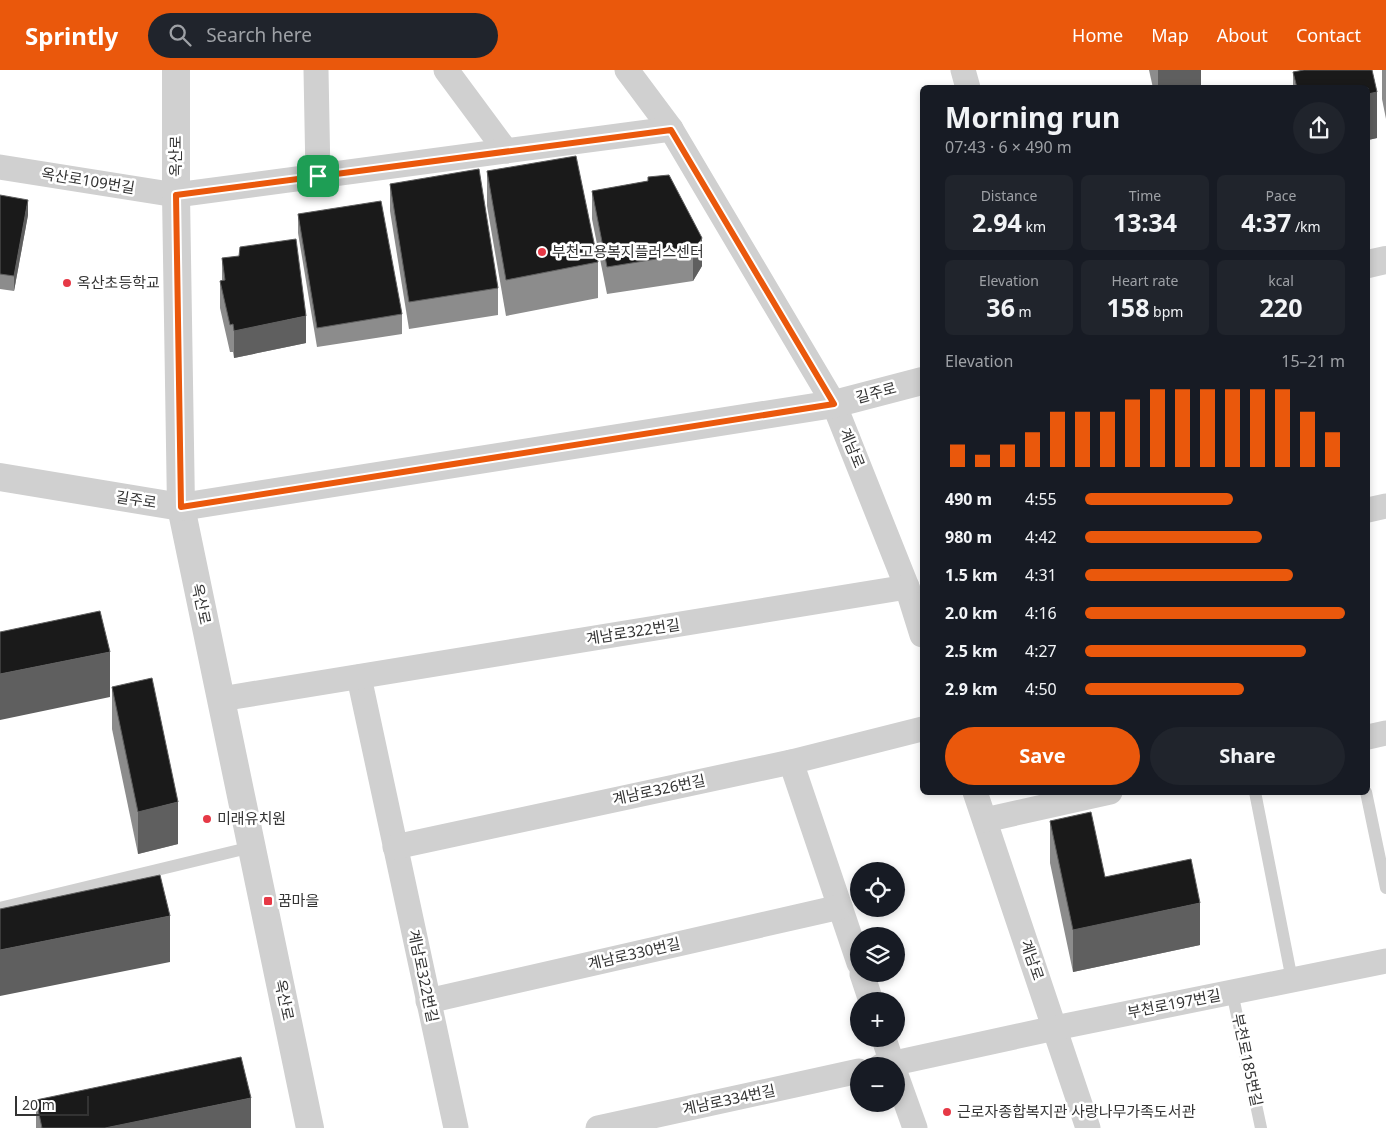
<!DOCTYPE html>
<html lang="en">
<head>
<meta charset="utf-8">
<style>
	:root { --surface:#171b24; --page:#20242c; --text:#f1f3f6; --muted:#9ea1a6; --accent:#ea580c }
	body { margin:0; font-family:"Noto Sans","Noto Sans KR",sans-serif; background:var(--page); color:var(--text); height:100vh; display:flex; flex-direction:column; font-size:19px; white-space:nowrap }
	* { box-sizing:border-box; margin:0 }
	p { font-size:16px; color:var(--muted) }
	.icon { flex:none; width:28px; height:28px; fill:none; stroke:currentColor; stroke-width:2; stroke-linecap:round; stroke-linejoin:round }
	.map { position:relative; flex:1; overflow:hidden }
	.side { position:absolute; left:920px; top:15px; width:450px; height:710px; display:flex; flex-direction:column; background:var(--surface); border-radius:8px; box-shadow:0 2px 8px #0003 }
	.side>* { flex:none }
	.controls { position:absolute; left:850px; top:792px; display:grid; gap:10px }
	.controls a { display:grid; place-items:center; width:55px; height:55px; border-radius:50%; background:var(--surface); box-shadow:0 2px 8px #0003; font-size:25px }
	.scale { position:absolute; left:15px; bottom:12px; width:74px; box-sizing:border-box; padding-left:5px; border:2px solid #333; border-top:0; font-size:14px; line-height:18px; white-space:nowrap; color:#333; -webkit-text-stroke:4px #fff; paint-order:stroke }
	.pin { position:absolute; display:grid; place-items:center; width:42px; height:42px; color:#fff; margin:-21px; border-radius:10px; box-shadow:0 2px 8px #0006 }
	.round { display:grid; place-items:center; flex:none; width:52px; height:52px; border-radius:26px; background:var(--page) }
	.overview { display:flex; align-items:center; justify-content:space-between; height:85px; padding:0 25px }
	h1 { font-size:28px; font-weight:700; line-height:38px }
	.figures { display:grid; grid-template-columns:repeat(3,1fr); gap:8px; height:85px; padding:5px 25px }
	.figures div { display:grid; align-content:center; border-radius:8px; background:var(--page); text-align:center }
	.figures b { font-size:25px; font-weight:700 }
	.figures small { font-size:14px; font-weight:400 }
	.figures p { font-size:14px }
	.chart { height:140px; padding:10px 25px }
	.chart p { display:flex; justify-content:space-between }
	.chart svg { width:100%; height:90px; margin-top:5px; stroke:var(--accent); stroke-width:6 }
	.button { display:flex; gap:10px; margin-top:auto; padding:10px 25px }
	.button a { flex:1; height:58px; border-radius:30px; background:var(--accent); color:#fff; font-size:20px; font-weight:700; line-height:58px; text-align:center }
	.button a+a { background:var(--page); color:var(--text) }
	ul { padding:0 25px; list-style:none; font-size:16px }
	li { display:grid; grid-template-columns:80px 60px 1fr; align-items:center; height:38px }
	li i { height:12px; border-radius:6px; background:var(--accent) }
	header { display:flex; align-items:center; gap:30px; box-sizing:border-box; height:70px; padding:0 25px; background:var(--accent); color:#fff }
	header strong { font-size:24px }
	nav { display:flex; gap:28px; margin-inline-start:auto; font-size:18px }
	.search { width:350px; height:45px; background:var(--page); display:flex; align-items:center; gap:12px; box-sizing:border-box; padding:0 18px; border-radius:28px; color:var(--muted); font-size:19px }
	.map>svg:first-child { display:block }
</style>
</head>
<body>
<header>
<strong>Sprintly</strong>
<div class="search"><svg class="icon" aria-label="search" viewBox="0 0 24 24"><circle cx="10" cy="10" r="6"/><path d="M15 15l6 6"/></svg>Search here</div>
<nav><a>Home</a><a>Map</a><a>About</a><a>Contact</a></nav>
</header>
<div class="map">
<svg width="1386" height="1058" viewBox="0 0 1386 1058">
	<rect width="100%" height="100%" fill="#fff"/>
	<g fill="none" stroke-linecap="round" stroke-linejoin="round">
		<g stroke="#d0d0d0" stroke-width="12">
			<polyline points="1255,722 1292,910"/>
			<polyline points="1366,722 1386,818"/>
			<polyline points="0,838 252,777"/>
			<polyline points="1232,922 1261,1058"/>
		</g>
		<g stroke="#d0d0d0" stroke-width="25">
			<polyline points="316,0 318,106"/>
			<polyline points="446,0 506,81"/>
			<polyline points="627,0 671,59 834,334 907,517 922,565"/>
			<polyline points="963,0 968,18"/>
			<polyline points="0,97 176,125 671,59"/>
			<polyline points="1368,440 1386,436"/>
			<polyline points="359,607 456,1058"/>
			<polyline points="221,629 907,517"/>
			<polyline points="1368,667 1386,663"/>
			<polyline points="791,692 859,893"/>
			<polyline points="975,722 1088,1058"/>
			<polyline points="985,750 1110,722"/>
			<polyline points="395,777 791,692 922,659"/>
			<polyline points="862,904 871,931"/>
			<polyline points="428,931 840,837"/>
			<polyline points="884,969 893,996"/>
			<polyline points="881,996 1055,958 1386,891"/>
			<polyline points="896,1005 915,1058"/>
			<polyline points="598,1058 859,1001"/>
		</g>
		<g stroke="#d0d0d0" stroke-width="28">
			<polyline points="176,0 176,125 181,437 310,1058"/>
			<polyline points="1368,194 1386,190"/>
			<polyline points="0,407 181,437 834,334 922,311"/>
		</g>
	</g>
	<g fill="#8c8c8c">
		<polygon points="1149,0 1201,0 1201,18 1153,18"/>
		<polygon points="1304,0 1372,0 1377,22 1377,68 1368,70 1368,18 1293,18 1293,2"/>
		<polygon points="1382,0 1386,0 1386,49 1382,29"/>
		<polygon points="487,101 598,192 598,228 506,246 487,136"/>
		<polygon points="648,111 702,196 693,211 607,224 592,149 592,121"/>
		<polygon points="390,114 498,218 498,245 409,259 390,141"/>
		<polygon points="0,125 28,145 14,221 0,219"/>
		<polygon points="298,144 402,244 402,264 317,277 298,163"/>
		<polygon points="222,188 306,273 234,288 233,282 230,282 220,238 220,211 222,210"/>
		<polygon points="112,617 178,774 138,784 112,659"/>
		<polygon points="1050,751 1105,807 1200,875 1073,902 1050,793"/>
		<polygon points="36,1030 251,1058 36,1058"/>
	</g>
	<g fill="#5f5f5f">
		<rect x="1158" y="0" width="43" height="18"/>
		<polygon points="1377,22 1377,68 1368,70 1368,24"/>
		<polygon points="28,130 28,145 14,221 14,206"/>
		<polygon points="702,168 702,196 693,211 693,183"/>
		<polygon points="306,246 306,273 234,288 234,261"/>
		<polygon points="110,582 110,627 0,650 0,604"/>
		<polygon points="178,732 178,774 138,784 138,742"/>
		<polygon points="1200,833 1200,875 1073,902 1073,860"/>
		<polygon points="170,846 170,892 0,926 0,880"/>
		<polygon points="251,1028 251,1058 105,1058"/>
	</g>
	<g fill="#1a1a1a" stroke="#5f5f5f">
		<polygon points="1304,0 1372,0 1377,22 1368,24 1368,18 1297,18 1293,2"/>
		<polygon points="576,86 598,192 506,210 487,101"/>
		<polygon points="479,99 498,218 409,232 390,114"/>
		<polygon points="669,105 702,168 693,183 607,197 592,121 648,111 648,107"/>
		<polygon points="0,125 28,130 14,206 0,204"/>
		<polygon points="381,131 402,244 317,258 298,144"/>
		<polygon points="296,169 306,246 234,261 233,254 230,255 220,211 225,210 222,188 239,186 240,177"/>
		<polygon points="100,541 110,582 0,604 0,562"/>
		<polygon points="152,608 178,732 138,742 112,617"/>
		<polygon points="1091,742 1105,807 1191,789 1200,833 1073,860 1050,751"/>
		<polygon points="160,805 170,846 0,880 0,839"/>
		<polygon points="241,987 251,1028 105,1058 42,1058 36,1030"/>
	</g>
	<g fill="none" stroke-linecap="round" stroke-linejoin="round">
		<g stroke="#fff" stroke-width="10">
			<polygon id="route" points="671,60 834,334 181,437 176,125"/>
		</g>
		<use href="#route" stroke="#ea580c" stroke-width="6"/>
	</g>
	<g fill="#e63946" stroke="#fff" stroke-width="2">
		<circle cx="542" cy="182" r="5"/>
		<circle cx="67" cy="213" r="5"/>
		<circle cx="207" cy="749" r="5"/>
		<rect x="263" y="826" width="10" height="10" rx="2.5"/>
		<circle cx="947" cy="1042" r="5"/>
	</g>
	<g text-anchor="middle" stroke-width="5" stroke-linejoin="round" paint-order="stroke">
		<g font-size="15" fill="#333" stroke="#fff">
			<text transform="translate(176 86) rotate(-90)" y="5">옥산로</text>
			<text transform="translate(88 111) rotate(9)" y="5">옥산로109번길</text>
			<text transform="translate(876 323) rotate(-15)" y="5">길주로</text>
			<text transform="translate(852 378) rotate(68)" y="5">계남로</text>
			<text transform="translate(136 430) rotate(9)" y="5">길주로</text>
			<text transform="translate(201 534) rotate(78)" y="5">옥산로</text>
			<text transform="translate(633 562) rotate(-9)" y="5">계남로322번길</text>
			<text transform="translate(659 720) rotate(-12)" y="5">계남로326번길</text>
			<text transform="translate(634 884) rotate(-13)" y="5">계남로330번길</text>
			<text transform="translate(1032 890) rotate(71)" y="5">계남로</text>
			<text transform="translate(423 906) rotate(78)" y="5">계남로322번길</text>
			<text transform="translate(284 930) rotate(78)" y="5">옥산로</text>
			<text transform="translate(1174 934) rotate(-11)" y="5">부천로197번길</text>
			<text transform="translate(1247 990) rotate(78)" y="5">부천로185번길</text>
			<text transform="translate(729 1030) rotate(-12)" y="5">계남로334번길</text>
		</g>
		<g font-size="15" fill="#333" stroke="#fff" text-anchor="start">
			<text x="552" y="187">부천고용복지플러스센터</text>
			<text x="77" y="218">옥산초등학교</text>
			<text x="217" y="754">미래유치원</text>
			<text x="278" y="836">꿈마을</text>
			<text x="957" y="1047">근로자종합복지관 사랑나무가족도서관</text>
		</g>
	</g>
</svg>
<div class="controls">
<a><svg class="icon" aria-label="locate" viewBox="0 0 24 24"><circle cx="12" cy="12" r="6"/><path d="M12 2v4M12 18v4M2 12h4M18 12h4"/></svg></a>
<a><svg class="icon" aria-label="layers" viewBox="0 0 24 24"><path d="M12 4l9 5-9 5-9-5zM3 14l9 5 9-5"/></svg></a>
<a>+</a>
<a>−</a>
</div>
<div class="scale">20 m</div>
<div class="pin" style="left:318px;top:106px;background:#1e9e55"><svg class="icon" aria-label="arrive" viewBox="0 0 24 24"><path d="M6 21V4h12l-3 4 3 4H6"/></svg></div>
<section class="side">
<div class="overview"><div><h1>Morning run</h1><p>07:43 · 6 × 490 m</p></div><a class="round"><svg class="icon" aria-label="share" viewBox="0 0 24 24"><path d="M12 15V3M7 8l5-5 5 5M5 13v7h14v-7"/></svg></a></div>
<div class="figures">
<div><p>Distance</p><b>2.94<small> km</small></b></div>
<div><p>Time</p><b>13:34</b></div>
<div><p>Pace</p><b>4:37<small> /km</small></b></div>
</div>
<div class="figures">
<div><p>Elevation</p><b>36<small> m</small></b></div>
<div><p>Heart rate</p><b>158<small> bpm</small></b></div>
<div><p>kcal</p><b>220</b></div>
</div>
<div class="chart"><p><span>Elevation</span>15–21 m</p>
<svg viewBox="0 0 160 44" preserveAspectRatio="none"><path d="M5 44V33M15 44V38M25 44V33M35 44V27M45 44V17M55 44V17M65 44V17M75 44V11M85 44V6M95 44V6M105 44V6M115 44V6M125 44V6M135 44V6M145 44V17M155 44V27"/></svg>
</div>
<ul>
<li><b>490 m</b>4:55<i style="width:57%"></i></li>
<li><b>980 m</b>4:42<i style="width:68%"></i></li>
<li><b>1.5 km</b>4:31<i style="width:80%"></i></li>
<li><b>2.0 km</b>4:16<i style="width:100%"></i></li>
<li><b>2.5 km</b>4:27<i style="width:85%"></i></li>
<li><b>2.9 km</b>4:50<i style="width:61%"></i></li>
</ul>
<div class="button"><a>Save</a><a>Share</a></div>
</section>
</div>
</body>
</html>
